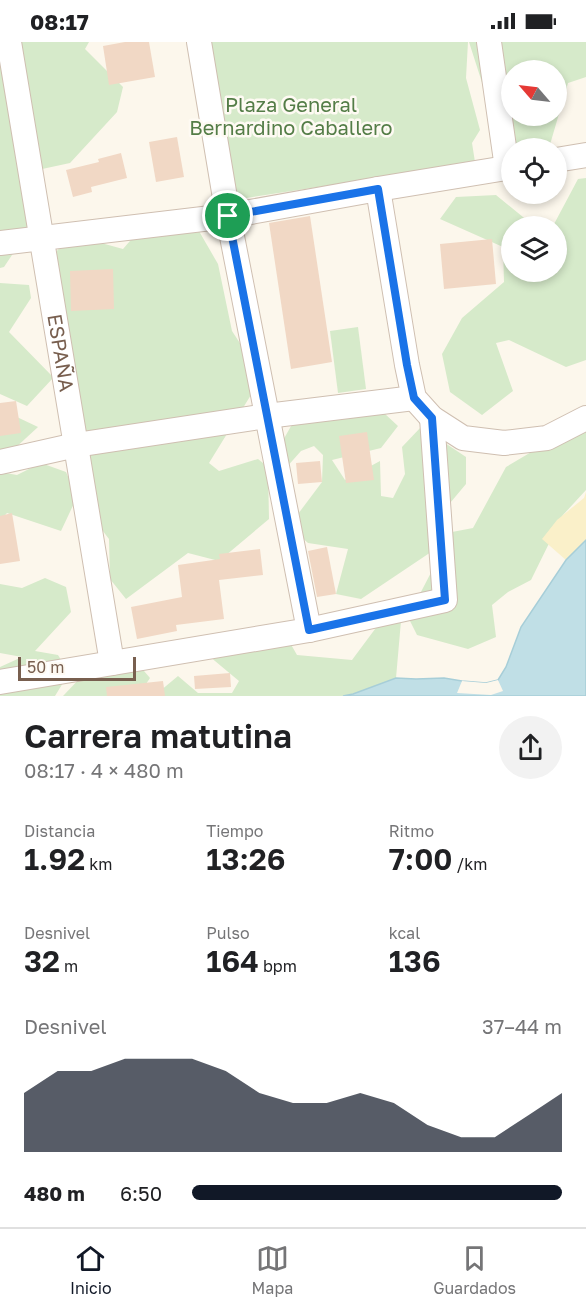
<!DOCTYPE html>
<html lang="es">
<head>
<meta charset="utf-8">
<style>
	:root { --surface:#fff; --page:#f2f2f2; --text:#202124; --muted:#757577; --line:#e0e0e0; --accent:#111827 }
	body { margin:0; font-family:"Golos Text",sans-serif; background:var(--page); color:var(--text); height:100vh; display:flex; flex-direction:column; font-size:22px; white-space:nowrap }
	* { box-sizing:border-box; margin:0 }
	p { font-size:20px; color:var(--muted) }
	.icon { flex:none; width:33px; height:33px; fill:none; stroke:currentColor; stroke-width:2; stroke-linecap:round; stroke-linejoin:round }
	.map { position:relative; height:654px; overflow:hidden }
	.drawer { display:flex; flex-direction:column; background:var(--surface); flex:1 }
	.drawer>* { flex:none }
	.needle { width:39px; rotate:298deg }
	.controls { position:absolute; left:501px; top:18px; display:grid; gap:12px }
	.controls a { display:grid; place-items:center; width:66px; height:66px; border-radius:50%; background:var(--surface); box-shadow:0 3px 9px #0003; font-size:30px }
	.scale { position:absolute; left:18px; bottom:15px; width:118px; box-sizing:border-box; padding-left:6px; border:3px solid #785f4f; border-top:0; font-size:16px; line-height:21px; white-space:nowrap; color:#785f4f; -webkit-text-stroke:4px #fefaf3; paint-order:stroke }
	.pin { position:absolute; display:grid; place-items:center; width:51px; height:51px; color:#fff; margin:-26px; border:3px solid #fff; border-radius:50%; box-shadow:0 2px 6px #0007 }
	.round { display:grid; place-items:center; flex:none; width:63px; height:63px; border-radius:32px; background:var(--page) }
	.headline { display:flex; align-items:center; justify-content:space-between; height:102px; padding:0 24px }
	h1 { font-size:33px; font-weight:600; line-height:45px }
	.figures { display:grid; grid-template-columns:repeat(3,1fr); gap:9px; height:102px; padding:6px 24px }
	.figures div { display:grid; align-content:center }
	.figures b { font-size:30px; font-weight:600 }
	.figures small { font-size:16px; font-weight:400 }
	.figures p { font-size:16px }
	.chart { height:168px; padding:12px 24px }
	.chart p { display:flex; justify-content:space-between }
	.chart svg { width:100%; height:108px; margin-top:6px; fill:var(--accent); opacity:.7 }
	ul { padding:0 24px; list-style:none; font-size:20px }
	li { display:grid; grid-template-columns:96px 72px 1fr; align-items:center; height:45px }
	li i { height:15px; border-radius:8px; background:var(--accent) }
	.status { display:flex; justify-content:space-between; align-items:center; height:42px; padding:0 30px; background:var(--surface); direction:ltr }
	.status svg { height:16px; fill:currentColor }
	.tab-bar { display:flex; justify-content:space-around; align-items:center; height:84px; border-top:2px solid var(--line); background:var(--surface); font-size:16px; color:var(--muted) }
	.tab-bar a { display:grid; justify-items:center; gap:3px }
	.tab-bar .active { color:var(--accent) }
	.map>svg:first-child { display:block }
</style>
</head>
<body>
<div class="status"><b>08:17</b><svg viewBox="0 0 49 12"><path d="M0 12V9h3v3zM5 12V6h3v6zM10 12V3h3v9zM15 12V0h3v12zM26 1h20v11H26zM47 4h2v5h-2z"/></svg></div>
<div class="map">
<svg width="586" height="654" viewBox="0 0 586 654">
	<rect width="100%" height="100%" fill="#fcf7ec"/>
	<g fill="#d6eaca" fill-rule="evenodd">
		<polygon points="2,0 89,0 85,7 123,45 117,70 70,121 19,132 32,183 4,225 0,226 0,24"/>
		<polygon points="201,0 468,0 466,36 480,88 472,101 475,120 358,146 344,141 227,159 222,129 201,91"/>
		<path d="M469 0H586V35L568 41 549 106H512L504 109ZM512 28H556V74H512Z"/>
		<polygon points="586,136 586,318 566,325 509,298 496,301 513,349 482,373 450,350 442,312 462,276 504,240 503,205 440,177 456,155 496,153 534,184 512,184 512,230 556,230 556,184 553,184 578,137"/>
		<polygon points="149,177 192,177 218,222 232,289 262,335 209,421 219,429 258,417 268,425 295,377 371,359 398,384 381,406 332,418 345,438 380,419 381,454 393,456 405,432 402,405 421,385 466,415 466,442 440,473 434,508 361,557 336,552 348,507 308,501 289,484 322,440 323,413 314,404 301,409 277,436 268,426 269,477 219,519 188,511 126,557 110,537 109,497 77,455 61,489 7,471 0,479 0,430 17,433 41,421 66,430 76,453 53,336 27,364 0,352 0,241 29,243 31,256 9,290 53,335 53,213 72,193 123,207"/>
		<polygon points="358,285 366,347 338,351 330,289"/>
		<polygon points="0,367 38,385 13,408 0,411"/>
		<polygon points="586,368 586,448 563,473 531,538 508,550 492,563 496,595 468,607 417,593 408,575 452,490 473,486 506,425 572,386"/>
		<polygon points="45,536 66,545 71,570 35,609 58,613 69,631 55,654 0,654 0,625 22,615 0,611 0,542 22,546"/>
		<polygon points="381,579 401,579 396,636 353,652 343,654 154,654 178,634 198,651 232,651 239,639 209,614 239,587 281,585 297,613 352,618"/>
		<polygon points="138,622 150,636 138,654 63,654 84,632"/>
	</g>
	<polygon fill="#faf0c9" points="586,450 586,498 566,518 542,497 557,478 584,456"/>
	<polygon fill="#c0dfe6" stroke="#a7ced8" stroke-width="1.5" points="586,498 586,654 343,654 353,652 396,636 416,637 444,636 462,639 486,641 498,638 506,625 521,585 566,518"/>
	<polygon fill="#fcf7ec" points="498,638 503,649 491,653 457,651 462,639 486,641"/>
	<g fill="#f1d8c5">
		<polygon points="125,0 149,0 155,35 109,43 103,4"/>
		<polygon points="177,95 184,135 156,140 149,100"/>
		<polygon points="121,111 127,136 91,145 92,150 73,155 66,128 99,120 98,117"/>
		<polygon points="310,174 332,320 291,327 269,181"/>
		<polygon points="492,197 496,242 444,247 440,202"/>
		<polygon points="113,227 114,267 71,269 70,229"/>
		<polygon points="16,359 21,391 0,394 0,361"/>
		<polygon points="367,390 374,438 346,441 339,394"/>
		<polygon points="320,419 322,440 298,442 296,421"/>
		<polygon points="12,471 20,519 0,522 0,474"/>
		<polygon points="327,505 336,552 317,555 308,509"/>
		<polygon points="260,507 263,533 219,538 224,577 176,583 177,589 137,597 131,565 182,555 178,523 220,517 219,512"/>
		<polygon points="230,631 231,645 195,647 194,634"/>
		<polygon points="163,639 165,654 107,654 106,645"/>
	</g>
	<g fill="none" stroke-linecap="round" stroke-linejoin="round">
		<g stroke="#cfbfb1" stroke-width="26">
			<g id="minor">
				<path id="s1" d="M9 0 112 621"/>
				<polyline points="199,0 228,174 378,147 512,125"/>
				<polyline points="489,0 507,126"/>
				<polyline points="556,118 586,113"/>
				<polyline points="378,147 407,323 414,356 432,376 463,396 504,401 547,396 586,376"/>
				<polyline points="0,201 228,174 309,588"/>
				<polyline points="0,420 76,403 267,374 414,356"/>
				<polyline points="0,640 309,588 445,558 432,376"/>
			</g>
		</g>
		<use href="#minor" stroke="#fff" stroke-width="24"/>
	</g>
	<g fill="none" stroke-linecap="round" stroke-linejoin="round">
		<g stroke="#fff" stroke-width="12">
			<polygon id="route" points="378,147 407,323 414,356 432,376 445,558 309,588 228,174"/>
		</g>
		<use href="#route" stroke="#1a73e8" stroke-width="8"/>
	</g>
	<g text-anchor="middle" stroke-width="5" stroke-linejoin="round" paint-order="stroke">
		<g font-size="20" fill="#547d47" stroke="#fefaf3">
			<text x="291" y="70">Plaza General<tspan x="291" dy="23">Bernardino Caballero</tspan></text>
		</g>
		<g font-size="20" fill="#785f4f" stroke="#fefaf3">
			<text dy="7" stroke="none"><textPath href="#s1" startOffset="315">ESPAÑA</textPath></text>
		</g>
	</g>
</svg>
<div class="controls">
<a><svg class="needle" viewBox="-14 -14 28 28"><path d="M0-13l5 13h-10z" fill="#e53935"/><path d="M0 13l5-13h-10z" fill="#757577"/></svg></a>
<a><svg class="icon" aria-label="locate" viewBox="0 0 24 24"><circle cx="12" cy="12" r="6"/><path d="M12 2v4M12 18v4M2 12h4M18 12h4"/></svg></a>
<a><svg class="icon" aria-label="layers" viewBox="0 0 24 24"><path d="M12 4l9 5-9 5-9-5zM3 14l9 5 9-5"/></svg></a>
</div>
<div class="scale">50 m</div>
<div class="pin" style="left:228px;top:174px;background:#1e9e55"><svg class="icon" aria-label="arrive" viewBox="0 0 24 24"><path d="M6 21V4h12l-3 4 3 4H6"/></svg></div>
</div>
<section class="drawer">
<div class="headline"><div><h1>Carrera matutina</h1><p>08:17 · 4 × 480 m</p></div><a class="round"><svg class="icon" aria-label="share" viewBox="0 0 24 24"><path d="M12 15V3M7 8l5-5 5 5M5 13v7h14v-7"/></svg></a></div>
<div class="figures">
<div><p>Distancia</p><b>1.92<small> km</small></b></div>
<div><p>Tiempo</p><b>13:26</b></div>
<div><p>Ritmo</p><b>7:00<small> /km</small></b></div>
</div>
<div class="figures">
<div><p>Desnivel</p><b>32<small> m</small></b></div>
<div><p>Pulso</p><b>164<small> bpm</small></b></div>
<div><p>kcal</p><b>136</b></div>
</div>
<div class="chart"><p><span>Desnivel</span>37–44 m</p>
<svg viewBox="0 0 160 44" preserveAspectRatio="none"><path d="M0 44V20L10 11L20 11L30 6L40 6L50 6L60 11L70 20L80 24L90 24L100 20L110 24L120 33L130 38L140 38L150 29L160 20V44z"/></svg>
</div>
<ul>
<li><b>480 m</b>6:50<i style="width:100%"></i></li>
</ul>
</section>
<nav class="tab-bar">
<a class="active"><svg class="icon" aria-label="home" viewBox="0 0 24 24"><path d="M3 11l9-7 9 7M6 9v11h12V9"/></svg>Inicio</a>
<a><svg class="icon" aria-label="map" viewBox="0 0 24 24"><path d="M3 6l6-2 6 2 6-2v14l-6 2-6-2-6 2zM9 4v14M15 6v14"/></svg>Mapa</a>
<a><svg class="icon" aria-label="saved" viewBox="0 0 24 24"><path d="M7 4h10v16l-5-4-5 4z"/></svg>Guardados</a>
</nav>
</body>
</html>
